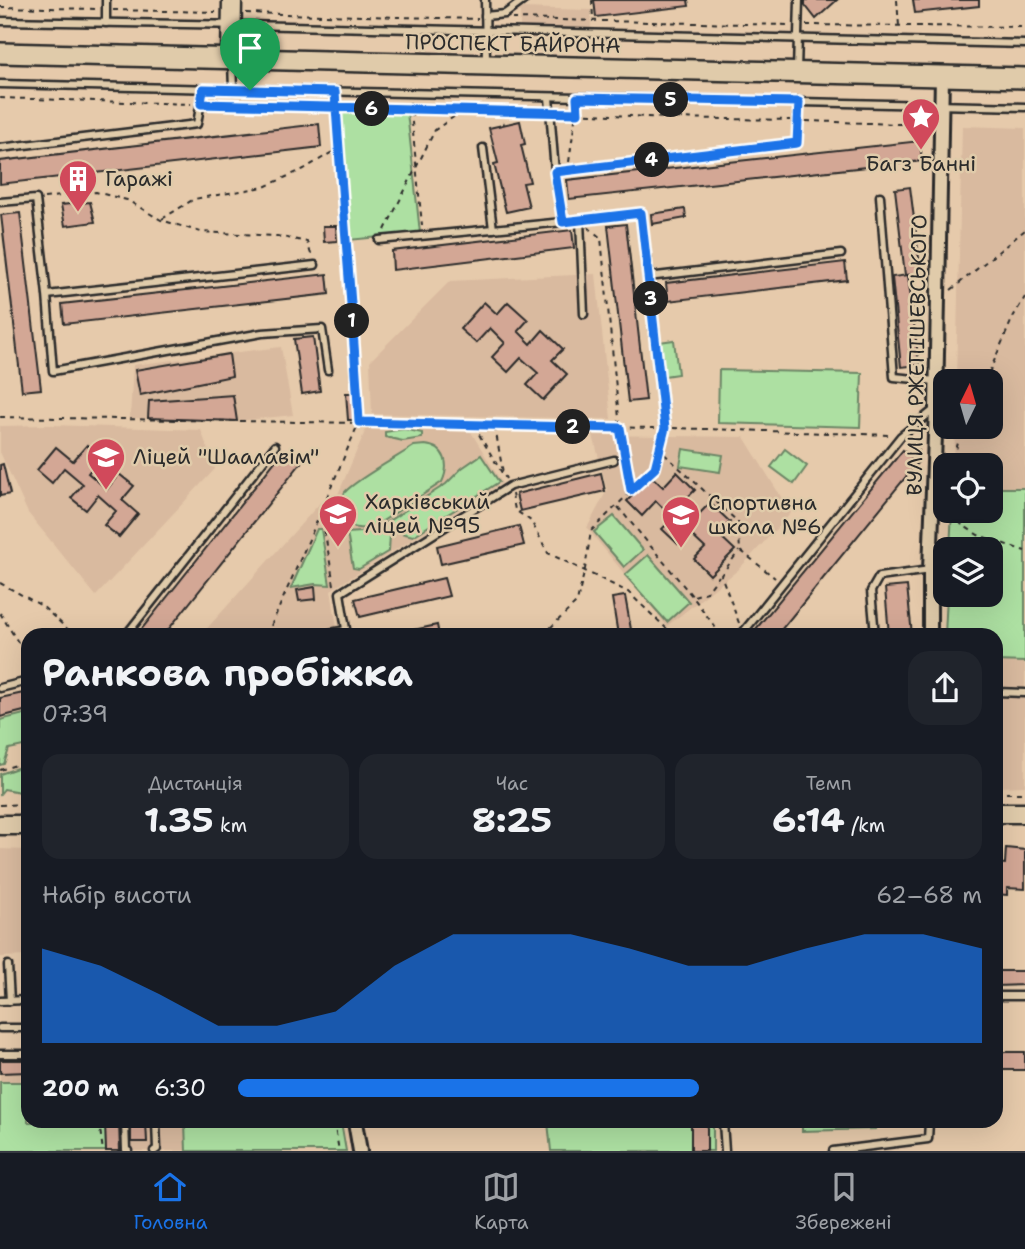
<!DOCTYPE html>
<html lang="uk">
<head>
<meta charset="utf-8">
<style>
	:root { --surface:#171b24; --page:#20242c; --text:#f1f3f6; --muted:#9ea1a6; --line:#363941; --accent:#1a73e8 }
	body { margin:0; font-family:"Shantell Sans",sans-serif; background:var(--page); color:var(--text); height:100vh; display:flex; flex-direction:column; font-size:26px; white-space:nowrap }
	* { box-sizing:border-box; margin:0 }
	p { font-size:23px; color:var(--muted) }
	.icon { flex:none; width:38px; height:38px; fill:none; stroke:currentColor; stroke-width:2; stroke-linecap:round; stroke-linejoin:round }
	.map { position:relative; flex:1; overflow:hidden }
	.drawer { position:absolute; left:21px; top:628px; width:982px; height:500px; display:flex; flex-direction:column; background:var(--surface); border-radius:21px; box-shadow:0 7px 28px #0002 }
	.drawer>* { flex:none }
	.needle { width:46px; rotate:5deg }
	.controls { position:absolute; left:933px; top:369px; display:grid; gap:14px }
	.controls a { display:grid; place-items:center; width:70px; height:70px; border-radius:14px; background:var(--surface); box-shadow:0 7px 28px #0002; font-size:35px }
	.pin { position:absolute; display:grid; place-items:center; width:60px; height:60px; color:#fff; margin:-72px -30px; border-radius:50% 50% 50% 0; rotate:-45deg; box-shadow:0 0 7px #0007 }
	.pin .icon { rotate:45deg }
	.km { position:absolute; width:35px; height:35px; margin:-18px; border-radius:50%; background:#222; color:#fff; font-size:19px; line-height:35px; text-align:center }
	.round { display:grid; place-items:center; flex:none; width:74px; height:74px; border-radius:21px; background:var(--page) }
	.overview { display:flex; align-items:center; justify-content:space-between; height:119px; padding:0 21px }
	h1 { font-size:38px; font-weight:700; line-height:52px }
	.metrics { display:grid; grid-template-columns:repeat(3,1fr); gap:10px; height:119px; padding:7px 21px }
	.metrics div { display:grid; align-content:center; border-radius:18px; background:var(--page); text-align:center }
	.metrics b { font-size:35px; font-weight:700 }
	.metrics small { font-size:19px; font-weight:400 }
	.metrics p { font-size:19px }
	.chart { height:196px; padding:14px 21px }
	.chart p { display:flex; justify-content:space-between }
	.chart svg { width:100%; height:126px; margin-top:7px; fill:var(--accent); opacity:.7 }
	ul { padding:0 21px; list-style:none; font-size:23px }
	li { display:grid; grid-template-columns:112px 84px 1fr; align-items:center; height:52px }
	li i { height:18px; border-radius:9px; background:var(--accent) }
	.tab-bar { display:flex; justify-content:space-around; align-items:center; height:98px; border-top:2px solid var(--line); background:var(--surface); font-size:19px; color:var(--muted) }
	.tab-bar a { display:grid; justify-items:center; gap:4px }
	.tab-bar .current { color:var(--accent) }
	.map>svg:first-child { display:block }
</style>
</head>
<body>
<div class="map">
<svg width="1025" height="1151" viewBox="0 0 1025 1151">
	<rect width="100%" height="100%" fill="#e6caab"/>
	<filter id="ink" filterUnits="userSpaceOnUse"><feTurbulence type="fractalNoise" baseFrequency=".0143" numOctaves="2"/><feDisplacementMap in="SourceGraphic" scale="14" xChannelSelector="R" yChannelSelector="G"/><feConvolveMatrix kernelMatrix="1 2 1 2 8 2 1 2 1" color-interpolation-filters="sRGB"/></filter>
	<g filter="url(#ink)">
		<g fill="#d9ba9f">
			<polygon points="520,8 591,10 591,32 520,29"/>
			<polygon points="962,126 1025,128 1025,488 991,488 990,466 954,465 955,427 990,427 990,382 956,381"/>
			<polygon points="596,274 611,419 372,414 370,361 450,281"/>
			<polygon points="281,347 293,415 237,421 130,418 133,365"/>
			<polygon points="51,425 201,430 215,469 96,596 28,513 0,452 0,426"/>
			<polygon points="366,429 471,432 502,483 331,590 338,635 201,635 321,502 333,506"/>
			<polygon points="593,435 744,437 791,513 738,570 667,626 587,528 607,490"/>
			<polygon points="996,661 1025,662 1025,786 996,787"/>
			<polygon points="0,849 28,850 28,956 0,957"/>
			<polygon points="28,1056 28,1082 0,1082 0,1057"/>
			<polygon points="105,1122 185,1122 186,1151 109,1151"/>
		</g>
		<g fill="#ade0a2" stroke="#6c8666" stroke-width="2">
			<polygon points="341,112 407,112 420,233 349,240"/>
			<polygon points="674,340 678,374 664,376 659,342"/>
			<polygon points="719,370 862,373 860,427 718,423"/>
			<polygon points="404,429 422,433 422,438 403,441 385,437 385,432"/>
			<path d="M425 445C446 447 450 465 442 482L372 528C361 529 348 529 342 518 337 510 340 499 345 492 355 480 399 456 414 446Z"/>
			<polygon points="683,449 723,455 720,472 680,466"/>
			<polygon points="785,449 807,466 794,484 771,467"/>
			<polygon points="481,455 499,482 413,536 397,532 390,535 389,551 359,569 353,568 347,533 373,531 446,484 462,468"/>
			<polygon points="991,488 1025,488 1025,662 996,661 996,635 945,635 947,595 990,595 990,550 950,549 952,511 990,511"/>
			<polygon points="614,516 643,550 624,567 594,532"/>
			<polygon points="317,529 321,529 330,585 315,584 291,588"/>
			<polygon points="648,555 689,602 667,622 625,575"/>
			<polygon points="28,713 28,745 9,749 4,764 0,765 0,720"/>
			<polygon points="20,767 28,780 26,793 4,789 0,794 0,774"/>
			<polygon points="0,1082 28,1082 28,1122 105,1122 109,1151 0,1151"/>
			<polygon points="185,1122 341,1122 346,1151 186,1151"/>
			<polygon points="548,1122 713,1122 713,1151 551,1151"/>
			<polygon points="802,1122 875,1122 875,1129 802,1131"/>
		</g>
		<g fill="#d3a795" stroke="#2b2b2b" stroke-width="2">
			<polygon points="594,0 688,0 689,6 596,17"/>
			<polygon points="805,0 837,0 816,19 805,5"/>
			<polygon points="913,0 979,0 979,6 915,13"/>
			<polygon points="520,121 525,144 521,145 530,182 523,183 529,207 506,212 494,164 498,163 489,128"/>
			<polygon points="319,124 321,147 0,184 0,161"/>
			<polygon points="920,141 922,161 569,199 567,180"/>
			<polygon points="910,187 921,274 905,275 895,189"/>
			<polygon points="90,202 95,222 65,226 61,205"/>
			<polygon points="685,209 686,218 652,224 651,214"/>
			<polygon points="20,213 41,389 22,391 1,215"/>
			<polygon points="626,224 646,400 628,402 608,226"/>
			<polygon points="323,226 336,226 337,241 324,242"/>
			<polygon points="572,230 574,248 393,270 392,251"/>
			<polygon points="845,262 847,280 668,301 666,283"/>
			<polygon points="327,274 329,294 64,324 62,304"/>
			<polygon points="908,275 919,365 901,367 892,277"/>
			<polygon points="484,302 497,314 508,302 528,320 518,331 531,344 543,330 563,349 552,360 567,374 543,400 527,385 538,373 521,358 508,372 492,357 505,343 490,328 476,343 460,329"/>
			<polygon points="313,337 320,391 302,394 294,339"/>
			<polygon points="229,354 232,376 140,395 135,370"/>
			<polygon points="346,393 354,393 356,420 348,420"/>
			<polygon points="233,395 237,421 148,418 149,401"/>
			<polygon points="87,445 101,457 88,473 107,489 119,474 134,486 122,500 138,514 119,537 104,525 116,511 98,495 86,510 71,498 83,484 64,468 52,483 37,470 56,447 73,461"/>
			<polygon points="284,450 301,463 164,635 137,635"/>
			<polygon points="903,450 918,462 777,635 751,635"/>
			<polygon points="3,464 10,494 0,496 0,465"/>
			<polygon points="677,472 695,490 682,503 696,517 710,503 730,522 718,534 735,550 710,575 694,559 705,548 689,533 678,544 662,529 673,518 656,501 642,516 627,501 651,476 663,487"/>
			<polygon points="601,473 605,491 520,511 516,494"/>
			<polygon points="519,526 524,545 441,564 437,546"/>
			<polygon points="444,578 449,596 360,617 355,599"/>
			<polygon points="907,586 912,635 889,635 885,588"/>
			<polygon points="315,587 316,599 299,601 297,590"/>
			<polygon points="625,596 632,635 618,635 612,598"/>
			<polygon points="437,625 439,635 405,635 404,632"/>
			<polygon points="28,692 28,710 0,717 0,698"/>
			<polygon points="1006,848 1025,850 1025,889 1007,888 1007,895 996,894 996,863 1005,864"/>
			<polygon points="996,971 1025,971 1025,985 996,986"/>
			<rect x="996" y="1052" width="29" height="18"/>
			<polygon points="0,1060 28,1060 28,1072 0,1073"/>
			<polygon points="105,1122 119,1122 120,1151 106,1151"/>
			<polygon points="131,1122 146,1122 147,1142 131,1142"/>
			<rect x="691" y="1122" width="16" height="29"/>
		</g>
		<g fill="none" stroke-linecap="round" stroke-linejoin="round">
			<g stroke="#2b2b2b" stroke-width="11">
				<g id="lane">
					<polyline points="485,0 486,61"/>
					<polyline points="485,16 505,14 524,0"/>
					<polyline points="0,21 247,25 1025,44"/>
					<polyline points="106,23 106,0"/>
					<polyline points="232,60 233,90"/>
					<polyline points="797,71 799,0"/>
					<polyline points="0,84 1025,107"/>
					<polyline points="549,97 555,172"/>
					<polyline points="799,102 797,143 555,172 563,222 641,213 648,277 841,254"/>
					<polyline points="0,148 197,124 203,89"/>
					<polyline points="483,148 493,229"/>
					<polyline points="880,196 894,377 936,381"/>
					<polyline points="0,202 36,199 47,295 315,265"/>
					<polyline points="580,220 584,314"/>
					<polyline points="379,240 563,222"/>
					<polyline points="648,277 665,428"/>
					<polyline points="47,295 53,371 262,333 322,329 328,370"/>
					<polyline points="126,635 275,446"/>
					<polyline points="321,635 346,630"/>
					<polyline points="347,635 340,593 510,486 614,460"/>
					<polyline points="741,635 901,436 935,409"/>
					<polyline points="875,635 871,591 879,577 930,570"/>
					<polyline points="0,688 28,681"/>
					<polyline points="996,692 1025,693"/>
					<polyline points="8,965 10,1001"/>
					<polyline points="996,996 1025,996"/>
					<polyline points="0,1001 28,1000"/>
					<polyline points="0,1028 28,1028"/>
					<polyline points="0,1054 28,1054"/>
					<polyline points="125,1122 126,1150 128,1151"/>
					<polyline points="723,1122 725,1151"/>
					<polyline points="154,1151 157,1149 156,1122"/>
					<polyline points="833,1151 928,1139 929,1122"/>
				</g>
			</g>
			<g stroke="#2b2b2b" stroke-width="18">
				<g id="street">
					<polyline points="930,635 930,570 936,408 942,76"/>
					<polyline points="355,1122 360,1151"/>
				</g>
			</g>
			<g stroke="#2b2b2b" stroke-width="23">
				<g id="secondary">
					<polyline points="231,59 232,0"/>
					<polyline points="996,813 1025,813"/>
					<polyline points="0,825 28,825"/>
				</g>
			</g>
			<g stroke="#2b2b2b" stroke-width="24">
				<polyline id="primary" points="0,53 1025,78"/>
			</g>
			<g stroke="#2b2b2b" stroke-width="2" stroke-dasharray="5 5" stroke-linecap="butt">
				<polyline points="592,0 593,20"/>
				<polyline points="897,0 899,26"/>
				<polyline points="0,7 97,9"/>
				<polyline points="113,10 216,12"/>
				<polyline points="246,13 478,19"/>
				<polyline points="512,19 789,25"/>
				<polyline points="806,25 1025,27"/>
				<polyline points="576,42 578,49"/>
				<polyline points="260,45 260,34"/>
				<polyline points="0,98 191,104"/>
				<polyline points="410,102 422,225"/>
				<polyline points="207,105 541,112"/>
				<polyline points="501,112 504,125"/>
				<polyline points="557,112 667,118 790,120"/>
				<polyline points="806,121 929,125"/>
				<polyline points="569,162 577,106"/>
				<polyline points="44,198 96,192 127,200 161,220 201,232 277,236 307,242 312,257"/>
				<polyline points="162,219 194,199 264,187 304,169 339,148"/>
				<polyline points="588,227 601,238 620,428 631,490"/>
				<polyline points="385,230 435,130 462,111"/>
				<polyline points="951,290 1025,230"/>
				<polyline points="985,382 1013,317 1025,297"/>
				<polyline points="0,417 657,428"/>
				<polyline points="474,426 502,473"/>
				<polyline points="495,427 503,473 506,479"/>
				<polyline points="673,428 891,435"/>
				<polyline points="663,436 660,450 738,522 740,550 775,578"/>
				<polyline points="908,442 923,454"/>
				<polyline points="946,465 954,456 963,427"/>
				<polyline points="512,494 515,510 531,521 548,553 628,592 667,629 681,635"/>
				<polyline points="618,507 693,597 721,635"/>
				<polyline points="958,511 961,524 978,535 1025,551"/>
				<polyline points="0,583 42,606 74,635"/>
				<polyline points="334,585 321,511 359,422 336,100"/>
				<polyline points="694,596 707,592 719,576"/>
				<polyline points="0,613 24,652 28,671"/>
				<polyline points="739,623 721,575 739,551"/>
				<polyline points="267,635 321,512"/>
				<polyline points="543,635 577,602 585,569 591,531 655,468 660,450"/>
				<polyline points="839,635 864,629"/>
				<polyline points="0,770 28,761"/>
				<polyline points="996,793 1025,793"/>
				<polyline points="0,805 28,804"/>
				<polyline points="99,1122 103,1151"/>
				<polyline points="334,1122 339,1151"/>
			</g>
			<use href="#lane" stroke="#e0cbaa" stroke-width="6"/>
			<use href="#street" stroke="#e0cbaa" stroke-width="12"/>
			<use href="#secondary" stroke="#e0cbaa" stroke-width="18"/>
			<use href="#primary" stroke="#e0cbaa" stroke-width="19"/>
		</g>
	</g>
	<g fill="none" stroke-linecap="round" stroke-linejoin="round" filter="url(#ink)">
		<g stroke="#fff" stroke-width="14">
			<path id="route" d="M250 90 335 92C342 202 353 312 359 422L620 428 631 490 655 468 665 428 641 213 563 222 555 172 797 143 799 102 577 98 578 113C452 109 326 108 201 104L203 89 250 90"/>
		</g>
		<use href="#route" stroke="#1a73e8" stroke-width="9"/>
	</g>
	<defs>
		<g id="sight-pin" transform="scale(2.0125)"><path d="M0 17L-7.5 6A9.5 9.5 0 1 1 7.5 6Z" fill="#d1495b" stroke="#e0cbaa"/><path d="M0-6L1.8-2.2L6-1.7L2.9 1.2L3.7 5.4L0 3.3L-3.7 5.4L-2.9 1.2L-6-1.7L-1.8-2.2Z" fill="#fff"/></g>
		<g id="building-pin" transform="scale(2.0125)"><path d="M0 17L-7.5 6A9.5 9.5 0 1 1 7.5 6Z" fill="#d1495b" stroke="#e0cbaa"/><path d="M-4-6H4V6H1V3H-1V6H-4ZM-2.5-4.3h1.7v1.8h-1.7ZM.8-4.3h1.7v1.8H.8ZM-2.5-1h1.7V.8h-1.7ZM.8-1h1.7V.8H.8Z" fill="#fff"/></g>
		<g id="school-pin" transform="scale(2.0125)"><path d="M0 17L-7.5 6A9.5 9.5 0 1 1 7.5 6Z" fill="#d1495b" stroke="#e0cbaa"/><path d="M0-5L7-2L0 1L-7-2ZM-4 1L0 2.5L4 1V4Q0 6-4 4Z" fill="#fff"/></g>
	</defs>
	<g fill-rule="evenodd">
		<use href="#sight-pin" x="921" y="117"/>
		<use href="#building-pin" x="78" y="179"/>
		<use href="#school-pin" x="106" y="457"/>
		<use href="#school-pin" x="338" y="514"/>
		<use href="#school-pin" x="681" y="515"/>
	</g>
	<g text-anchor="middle" stroke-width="5" stroke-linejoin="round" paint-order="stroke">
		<g font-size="21" fill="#2b2b2b" stroke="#e0cbaa">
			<text transform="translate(513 44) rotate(1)" y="7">ПРОСПЕКТ БАЙРОНА</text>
			<text transform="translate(917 355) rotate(-89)" y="7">ВУЛИЦЯ РЖЕПІШЕВСЬКОГО</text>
		</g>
		<g font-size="21" fill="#2b2b2b" stroke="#e0cbaa" text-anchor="start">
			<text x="921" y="171" text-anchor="middle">Багз Банні</text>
			<text x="105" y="186">Гаражі</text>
			<text x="133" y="464">Ліцей "Шаалавім"</text>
			<text x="365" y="509">Харківський<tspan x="365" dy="24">ліцей №95</tspan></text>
			<text x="708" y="510">Спортивна<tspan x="708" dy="24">школа №6</tspan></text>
		</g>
	</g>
</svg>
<div class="controls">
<a><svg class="needle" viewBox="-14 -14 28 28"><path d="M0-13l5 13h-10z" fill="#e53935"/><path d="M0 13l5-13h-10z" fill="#9ea1a6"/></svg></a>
<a><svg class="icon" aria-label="locate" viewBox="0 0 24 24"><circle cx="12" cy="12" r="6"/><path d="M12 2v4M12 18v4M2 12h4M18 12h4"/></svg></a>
<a><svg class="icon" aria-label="layers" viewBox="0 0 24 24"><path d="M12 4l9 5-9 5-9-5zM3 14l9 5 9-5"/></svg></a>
</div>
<div class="pin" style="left:250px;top:90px;background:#1e9e55"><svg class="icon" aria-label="arrive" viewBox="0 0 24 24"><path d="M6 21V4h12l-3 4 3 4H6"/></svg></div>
<b class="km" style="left:352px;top:321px">1</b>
<b class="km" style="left:573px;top:427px">2</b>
<b class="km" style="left:651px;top:299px">3</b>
<b class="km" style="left:652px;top:160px">4</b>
<b class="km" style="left:671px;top:100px">5</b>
<b class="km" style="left:372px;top:109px">6</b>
<section class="drawer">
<div class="overview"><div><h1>Ранкова пробіжка</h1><p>07:39</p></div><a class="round"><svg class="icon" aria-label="share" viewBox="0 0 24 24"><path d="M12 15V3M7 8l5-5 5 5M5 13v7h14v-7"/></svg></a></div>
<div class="metrics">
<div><p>Дистанція</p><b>1.35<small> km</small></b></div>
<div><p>Час</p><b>8:25</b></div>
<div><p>Темп</p><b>6:14<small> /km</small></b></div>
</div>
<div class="chart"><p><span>Набір висоти</span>62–68 m</p>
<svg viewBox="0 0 160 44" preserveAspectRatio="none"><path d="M0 44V11L10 17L20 27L30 38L40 38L50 33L60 17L70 6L80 6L90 6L100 11L110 17L120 17L130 11L140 6L150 6L160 11V44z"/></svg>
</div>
<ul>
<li><b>200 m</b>6:30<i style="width:62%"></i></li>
</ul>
</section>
</div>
<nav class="tab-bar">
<a class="current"><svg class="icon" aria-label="home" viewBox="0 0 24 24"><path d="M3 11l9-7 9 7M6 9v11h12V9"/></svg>Головна</a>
<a><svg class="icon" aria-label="map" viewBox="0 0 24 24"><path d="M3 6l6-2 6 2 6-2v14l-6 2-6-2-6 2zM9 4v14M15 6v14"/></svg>Карта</a>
<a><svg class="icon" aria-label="saved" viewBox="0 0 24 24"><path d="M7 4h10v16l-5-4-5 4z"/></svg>Збережені</a>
</nav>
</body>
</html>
